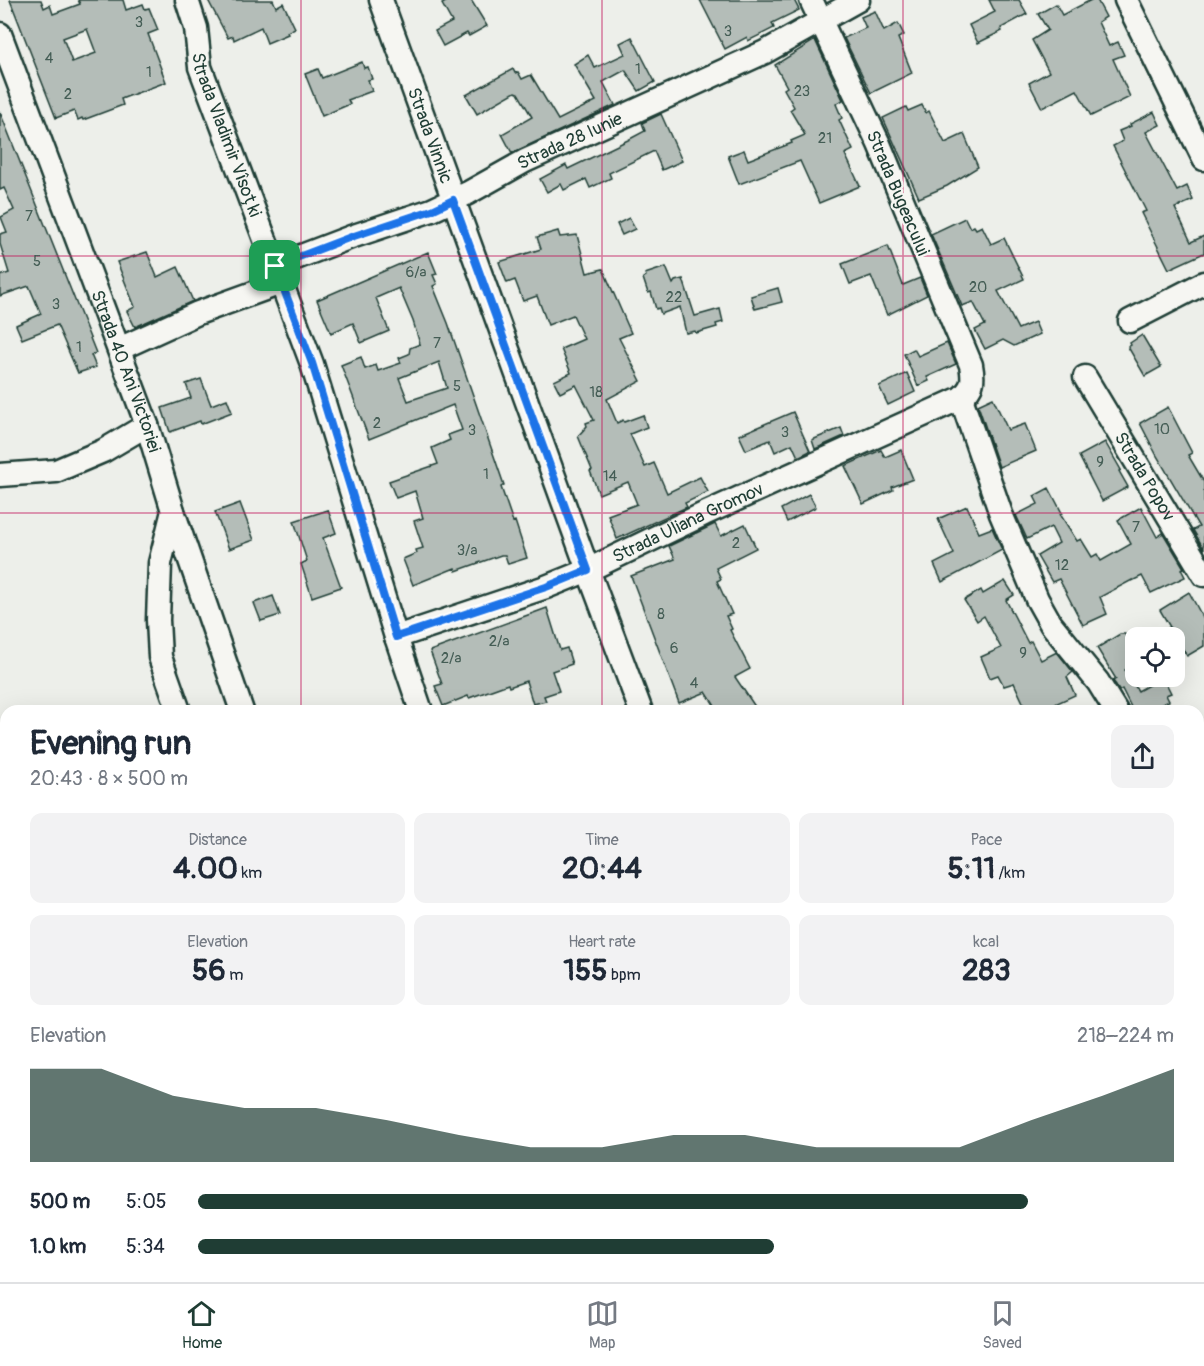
<!DOCTYPE html>
<html lang="en">
<head>
<meta charset="utf-8">
<style>
	:root { --surface:#fff; --page:#f2f2f3; --text:#1f2937; --muted:#747a83; --line:#e0e1e3; --accent:#1f3d34 }
	body { margin:0; font-family:Pangolin,sans-serif; background:var(--page); color:var(--text); height:100vh; display:flex; flex-direction:column; font-size:22px; white-space:nowrap }
	* { box-sizing:border-box; margin:0 }
	p { font-size:20px; color:var(--muted) }
	.icon { flex:none; width:33px; height:33px; fill:none; stroke:currentColor; stroke-width:2; stroke-linecap:round; stroke-linejoin:round }
	.map { position:relative; flex:1; overflow:hidden }
	.details { position:absolute; left:0px; top:705px; width:1204px; height:578px; display:flex; flex-direction:column; background:var(--surface); border-radius:18px 18px 0 0; box-shadow:0 6px 24px #0002 }
	.details>* { flex:none }
	.buttons { position:absolute; left:1125px; top:627px; display:grid; gap:12px }
	.buttons a { display:grid; place-items:center; width:60px; height:60px; border-radius:12px; background:var(--surface); box-shadow:0 6px 24px #0002; font-size:30px }
	.pin { position:absolute; display:grid; place-items:center; width:51px; height:51px; color:#fff; margin:-26px; border-radius:12px; box-shadow:0 3px 9px #0006 }
	.round { display:grid; place-items:center; flex:none; width:63px; height:63px; border-radius:12px; background:var(--page) }
	.summary { display:flex; align-items:center; justify-content:space-between; height:102px; padding:0 30px }
	h1 { font-size:33px; font-weight:800; line-height:45px }
	.figures { display:grid; grid-template-columns:repeat(3,1fr); gap:9px; height:102px; padding:6px 30px }
	.figures div { display:grid; align-content:center; border-radius:12px; background:var(--page); text-align:center }
	.figures b { font-size:30px; font-weight:800 }
	.figures small { font-size:16px; font-weight:400 }
	.figures p { font-size:16px }
	.chart { height:168px; padding:12px 30px }
	.chart p { display:flex; justify-content:space-between }
	.chart svg { width:100%; height:108px; margin-top:6px; fill:var(--accent); opacity:.7 }
	ul { padding:0 30px; list-style:none; font-size:20px }
	li { display:grid; grid-template-columns:96px 72px 1fr; align-items:center; height:45px }
	li i { height:15px; border-radius:8px; background:var(--accent) }
	.dock { display:flex; justify-content:space-around; align-items:center; height:84px; border-top:2px solid var(--line); background:var(--surface); font-size:16px; color:var(--muted) }
	.dock a { display:grid; justify-items:center; gap:3px }
	.dock .active { color:var(--accent) }
	.map>svg:first-child { display:block }
</style>
</head>
<body>
<div class="map">
<svg width="1204" height="1282" viewBox="0 0 1204 1282">
	<rect width="100%" height="100%" fill="#edefea"/>
	<filter id="ink" filterUnits="userSpaceOnUse"><feTurbulence type="fractalNoise" baseFrequency=".0167" numOctaves="2"/><feDisplacementMap in="SourceGraphic" scale="12" xChannelSelector="R" yChannelSelector="G"/><feConvolveMatrix kernelMatrix="1 2 1 2 8 2 1 2 1" color-interpolation-filters="sRGB"/></filter>
	<g filter="url(#ink)">
		<g fill="#cbd2cc" stroke="#758880" stroke-width="1.5">
			<polygon points="6,973 6,1003 0,1010 0,980"/>
			<polygon points="1199,1235 1204,1235 1203,1282 1055,1282 1059,1276 1198,1276"/>
			<polygon points="929,1277 1012,1277 1016,1282 977,1280 976,1282 922,1282"/>
		</g>
		<g fill="#b4bdb8" stroke="#1f3d34" stroke-width="1.5" fill-rule="evenodd">
			<path d="M10 0H41L44 8 50 5 53 14 80 4 78 0H123L126 10 143 4 145 9 149 8 158 30 148 34 166 82 121 99 123 105 83 120 82 118 78 120 74 111 56 118ZM87 29 96 53 72 62 63 38Z"/>
			<polygon points="208,0 273,0 276,7 283,3 295,28 287,32 288,34 267,43 261,27 234,40 233,36 228,38"/>
			<polygon points="449,0 471,0 487,26 469,36 467,33 443,46 435,31 452,22 442,4"/>
			<polygon points="700,0 794,0 799,10 772,23 774,28 748,41 747,37 725,49"/>
			<polygon points="989,0 1019,0 1027,14 1001,28 1002,31 978,43 969,25 995,12"/>
			<polygon points="1091,0 1097,0 1106,17 1098,22 1109,46 1118,42 1124,55 1113,59 1130,97 1091,116 1077,90 1042,108 1029,83 1049,72 1032,40 1048,30 1038,14 1056,4 1062,15"/>
			<polygon points="875,11 884,31 898,23 904,35 898,38 912,73 871,93 844,38 866,28 861,17"/>
			<polygon points="632,37 655,82 639,91 625,70 603,82 615,105 512,153 502,134 532,117 518,93 515,92 477,114 466,95 513,69 515,73 518,72 522,79 531,75 558,120 596,101 574,64 588,55 595,68 625,54 620,43"/>
			<polygon points="815,40 843,100 836,104 842,118 839,120 853,150 845,154 860,186 819,203 800,161 739,184 728,156 744,150 748,160 792,143 791,141 805,135 790,110 794,107 784,89 787,87 775,65"/>
			<polygon points="362,62 364,68 368,67 372,79 368,80 372,91 348,100 350,104 322,116 305,74 318,69 322,78"/>
			<polygon points="922,105 926,113 929,111 945,143 964,134 978,167 947,186 919,198 883,118 906,107 908,111"/>
			<polygon points="0,112 96,353 91,355 96,367 78,373 57,325 22,339 16,325 41,314 29,286 0,296 0,276 9,273 0,244 0,234 7,232 1,217 14,210 4,188 0,190"/>
			<polygon points="1154,112 1160,125 1146,132 1177,191 1187,186 1193,200 1175,208 1191,242 1204,236 1204,253 1169,269 1141,213 1146,211 1113,146 1123,141 1119,131 1131,126 1130,124"/>
			<polygon points="661,114 682,161 662,170 654,151 609,173 611,178 590,188 586,179 564,190 561,184 547,192 540,179 566,165 568,169 628,140 645,131 642,123"/>
			<polygon points="629,218 635,229 622,235 617,224"/>
			<polygon points="965,218 970,228 974,226 976,229 982,226 991,244 1004,238 1024,279 998,291 1018,329 1035,322 1040,334 1014,346 1003,340 985,349 975,330 985,325 973,302 962,306 931,234"/>
			<polygon points="558,231 560,237 577,235 587,273 603,269 631,333 619,338 641,381 607,399 617,423 623,420 624,422 643,415 647,427 630,434 645,467 654,463 667,493 700,477 708,492 685,503 687,507 617,539 608,515 637,504 628,482 599,494 590,471 592,470 578,436 587,426 586,423 594,420 576,385 560,393 554,381 571,373 561,349 584,339 573,315 548,325 537,296 523,301 515,280 507,283 499,262 541,249 537,237"/>
			<polygon points="888,246 903,285 920,278 927,295 887,315 871,276 850,284 842,264"/>
			<polygon points="147,252 157,277 178,267 193,301 135,327 127,311 135,307 117,262"/>
			<path d="M428 252 437 274 433 275 437 284 433 286 448 323 504 485 501 487 513 522 515 521 527 558 508 564 505 555H501L456 571 455 568 413 585 403 559 417 553 416 550 423 548 414 521 423 518 415 491 396 498 389 481 438 464 432 448 450 440 448 435 462 430 453 405 369 439 341 365 361 357 365 369 376 365 378 371 401 363 399 358 409 354 410 348 420 344 413 321 399 288 376 298 389 331 361 343 353 323 331 333 317 300ZM439 362 447 388 408 401 399 378Z"/>
			<polygon points="666,267 673,284 675,281 683,279 695,316 720,309 723,322 716,324 717,327 696,333 695,331 686,333 680,307 661,314 659,308 656,309 651,292 648,293 643,278 646,276 645,274"/>
			<polygon points="778,288 782,302 755,309 751,296"/>
			<polygon points="1142,335 1161,367 1145,376 1128,347 1131,345 1130,343"/>
			<polygon points="947,343 956,364 927,377 929,381 918,386 904,354 914,349 918,356"/>
			<polygon points="907,373 915,392 888,405 879,386"/>
			<polygon points="201,379 211,405 227,399 232,412 201,424 200,421 170,432 162,408 191,398 186,384"/>
			<polygon points="993,398 1008,430 1025,424 1036,451 999,467 978,405"/>
			<polygon points="1168,407 1192,453 1188,455 1204,482 1204,549 1193,530 1199,527 1157,456 1140,423"/>
			<polygon points="793,412 810,451 798,457 792,444 775,452 770,440 746,450 739,435"/>
			<polygon points="841,428 844,436 815,449 812,440"/>
			<polygon points="1105,442 1121,470 1119,471 1128,487 1102,501 1079,456"/>
			<polygon points="881,450 885,457 901,450 913,479 892,487 893,490 863,504 845,466"/>
			<polygon points="1049,488 1062,513 1060,514 1077,541 1081,539 1092,557 1097,554 1101,561 1131,544 1118,520 1141,507 1157,537 1163,533 1184,568 1181,569 1185,577 1151,593 1142,576 1132,581 1132,580 1100,597 1107,614 1083,625 1059,579 1052,582 1037,556 1059,543 1051,527 1027,539 1016,515 1038,504 1034,496"/>
			<polygon points="809,494 816,507 787,522 781,509"/>
			<polygon points="240,503 254,540 229,549 215,512"/>
			<polygon points="967,506 979,533 992,528 1002,550 942,582 934,564 954,554 938,519"/>
			<polygon points="328,510 336,533 323,538 341,587 312,597 301,564 307,561 294,521"/>
			<polygon points="715,524 721,536 745,524 756,548 716,568 721,579 717,581 732,614 726,616 732,629 730,630 750,669 735,677 758,711 718,711 706,692 679,703 631,576 675,559 669,546"/>
			<polygon points="1005,581 1014,595 1006,600 1028,643 1031,641 1041,660 1057,652 1073,672 1067,677 1075,695 1040,711 1027,711 1014,683 1004,686 998,675 990,678 981,657 1001,648 984,616 977,621 964,600 981,590 983,594"/>
			<polygon points="1189,592 1204,620 1204,646 1187,656 1176,638 1153,638 1170,627 1160,610"/>
			<polygon points="273,596 280,615 261,621 254,603"/>
			<polygon points="547,608 560,650 567,648 572,664 552,671 559,691 544,696 546,701 533,704 526,681 509,687 508,684 469,698 468,696 443,706 435,686 442,684 430,651"/>
			<polygon points="1120,634 1125,634 1136,650 1136,664 1125,670 1138,691 1163,677 1171,693 1166,695 1169,701 1148,711 1133,711 1122,689 1119,691 1116,685 1113,681 1116,679 1097,648"/>
		</g>
		<g fill="none" stroke-linecap="round" stroke-linejoin="round">
			<g stroke="#1f3d34" stroke-width="27">
				<g id="minor">
					<path id="s1" d="M187 0 196 28 200 67 312 364 396 637 421 711"/>
					<path id="s2" d="M381 0 588 570 641 711"/>
					<polyline points="1126,0 1204,159"/>
					<path id="s3" d="M0 34 147 425 173 511 242 711"/>
					<path id="s4" d="M275 266 351 237 432 210 468 193 525 161 765 52 858 0"/>
					<polyline points="1130,321 1204,283"/>
					<polyline points="119,349 198,313 281,283"/>
					<path id="s5" d="M1085 377 1204 575"/>
					<polyline points="961,398 1001,514 1037,599 1051,624 1098,682 1116,711"/>
					<polyline points="0,475 56,471 103,451 147,425"/>
					<polyline points="173,511 160,563 158,620 160,657 179,711"/>
					<path id="s6" d="M396 637 546 587 588 570 704 514 961 398C973 387 974 381 971 365L879 144 811 0"/>
					<polyline points="1198,848 1204,845"/>
					<polyline points="1198,874 1198,876"/>
					<polyline points="0,1017 6,1010"/>
					<polyline points="0,1258 6,1265"/>
					<polyline points="15,1276 19,1282"/>
					<polyline points="341,1276 345,1282"/>
					<polyline points="736,1276 740,1282"/>
				</g>
			</g>
			<g stroke="#1f3d34" stroke-width="33">
				<g id="major">
					<polyline points="1198,937 1204,938"/>
					<polyline points="0,959 6,952"/>
				</g>
			</g>
			<polyline stroke="#1f3d34" stroke-width="3" stroke-dasharray="1.5 4.5" stroke-linecap="butt" points="0,904 6,898"/>
			<use href="#minor" stroke="#f6f6f2" stroke-width="22"/>
			<use href="#major" stroke="#f6f6f2" stroke-width="28"/>
		</g>
	</g>
	<g fill="none" stroke-linecap="round" stroke-linejoin="round" filter="url(#ink)">
		<g stroke="#fff" stroke-width="12">
			<polygon id="route" points="453,200 588,570 546,587 396,637 312,363 275,266 351,237 432,210"/>
		</g>
		<use href="#route" stroke="#1a73e8" stroke-width="8"/>
	</g>
	<path fill="none" stroke="#c2185b" stroke-width="1.5" stroke-opacity="0.55" d="M301 0V711M602 0V711M903 0V711M0 256H1204M0 513H1204M0 769H6M1198 769H1204M0 1026H6M1198 1026H1204M301 1276V1282M602 1276V1282M903 1276V1282"/>
	<g text-anchor="middle" stroke-width="4.5" stroke-linejoin="round" paint-order="stroke">
		<g font-size="15" fill="#445d55">
			<text x="139" y="27">3</text>
			<text x="728" y="36">3</text>
			<text x="49" y="63">4</text>
			<text x="638" y="74">1</text>
			<text x="149" y="77">1</text>
			<text x="802" y="96">23</text>
			<text x="68" y="99">2</text>
			<text x="825" y="143">21</text>
			<text x="29" y="221">7</text>
			<text x="37" y="266">5</text>
			<text x="416" y="277">6/a</text>
			<text x="978" y="292">20</text>
			<text x="674" y="302">22</text>
			<text x="56" y="309">3</text>
			<text x="437" y="348">7</text>
			<text x="79" y="352">1</text>
			<text x="457" y="391">5</text>
			<text x="596" y="397">18</text>
			<text x="377" y="428">2</text>
			<text x="1162" y="434">10</text>
			<text x="472" y="435">3</text>
			<text x="785" y="437">3</text>
			<text x="1100" y="467">9</text>
			<text x="486" y="479">1</text>
			<text x="610" y="481">14</text>
			<text x="1136" y="532">7</text>
			<text x="736" y="548">2</text>
			<text x="467" y="555">3/a</text>
			<text x="1062" y="570">12</text>
			<text x="661" y="619">8</text>
			<text x="499" y="646">2/a</text>
			<text x="674" y="653">6</text>
			<text x="1023" y="658">9</text>
			<text x="451" y="663">2/a</text>
			<text x="694" y="688">4</text>
		</g>
		<g font-size="18" fill="#1f3d34" stroke="#f6f6f2">
			<text dy="6" stroke="none"><textPath href="#s1" startOffset="141">Strada Vladimir Vîsoțki</textPath></text>
			<text dy="6" stroke="none"><textPath href="#s2" startOffset="144">Strada Vinnic</textPath></text>
			<text dy="6" stroke="none"><textPath href="#s4" startOffset="321">Strada 28 Iunie</textPath></text>
			<text transform="translate(898 193) rotate(67)" y="6">Strada Bugeacului</text>
			<text dy="6" stroke="none"><textPath href="#s3" startOffset="360">Strada 40 Ani Victoriei</textPath></text>
			<text dy="6" stroke="none"><textPath href="#s5" startOffset="116">Strada Popov</textPath></text>
			<text dy="6" stroke="none"><textPath href="#s6" startOffset="314">Strada Uliana Gromov</textPath></text>
		</g>
	</g>
</svg>
<div class="buttons">
<a><svg class="icon" aria-label="locate" viewBox="0 0 24 24"><circle cx="12" cy="12" r="6"/><path d="M12 2v4M12 18v4M2 12h4M18 12h4"/></svg></a>
</div>
<div class="pin" style="left:275px;top:266px;background:#1e9e55"><svg class="icon" aria-label="arrive" viewBox="0 0 24 24"><path d="M6 21V4h12l-3 4 3 4H6"/></svg></div>
<section class="details">
<div class="summary"><div><h1>Evening run</h1><p>20:43 · 8 × 500 m</p></div><a class="round"><svg class="icon" aria-label="share" viewBox="0 0 24 24"><path d="M12 15V3M7 8l5-5 5 5M5 13v7h14v-7"/></svg></a></div>
<div class="figures">
<div><p>Distance</p><b>4.00<small> km</small></b></div>
<div><p>Time</p><b>20:44</b></div>
<div><p>Pace</p><b>5:11<small> /km</small></b></div>
</div>
<div class="figures">
<div><p>Elevation</p><b>56<small> m</small></b></div>
<div><p>Heart rate</p><b>155<small> bpm</small></b></div>
<div><p>kcal</p><b>283</b></div>
</div>
<div class="chart"><p><span>Elevation</span>218–224 m</p>
<svg viewBox="0 0 160 44" preserveAspectRatio="none"><path d="M0 44V6L10 6L20 17L30 22L40 22L50 27L60 33L70 38L80 38L90 33L100 33L110 38L120 38L130 38L140 27L150 17L160 6V44z"/></svg>
</div>
<ul>
<li><b>500 m</b>5:05<i style="width:85%"></i></li>
<li><b>1.0 km</b>5:34<i style="width:59%"></i></li>
</ul>
</section>
</div>
<nav class="dock">
<a class="active"><svg class="icon" aria-label="home" viewBox="0 0 24 24"><path d="M3 11l9-7 9 7M6 9v11h12V9"/></svg>Home</a>
<a><svg class="icon" aria-label="map" viewBox="0 0 24 24"><path d="M3 6l6-2 6 2 6-2v14l-6 2-6-2-6 2zM9 4v14M15 6v14"/></svg>Map</a>
<a><svg class="icon" aria-label="saved" viewBox="0 0 24 24"><path d="M7 4h10v16l-5-4-5 4z"/></svg>Saved</a>
</nav>
</body>
</html>
